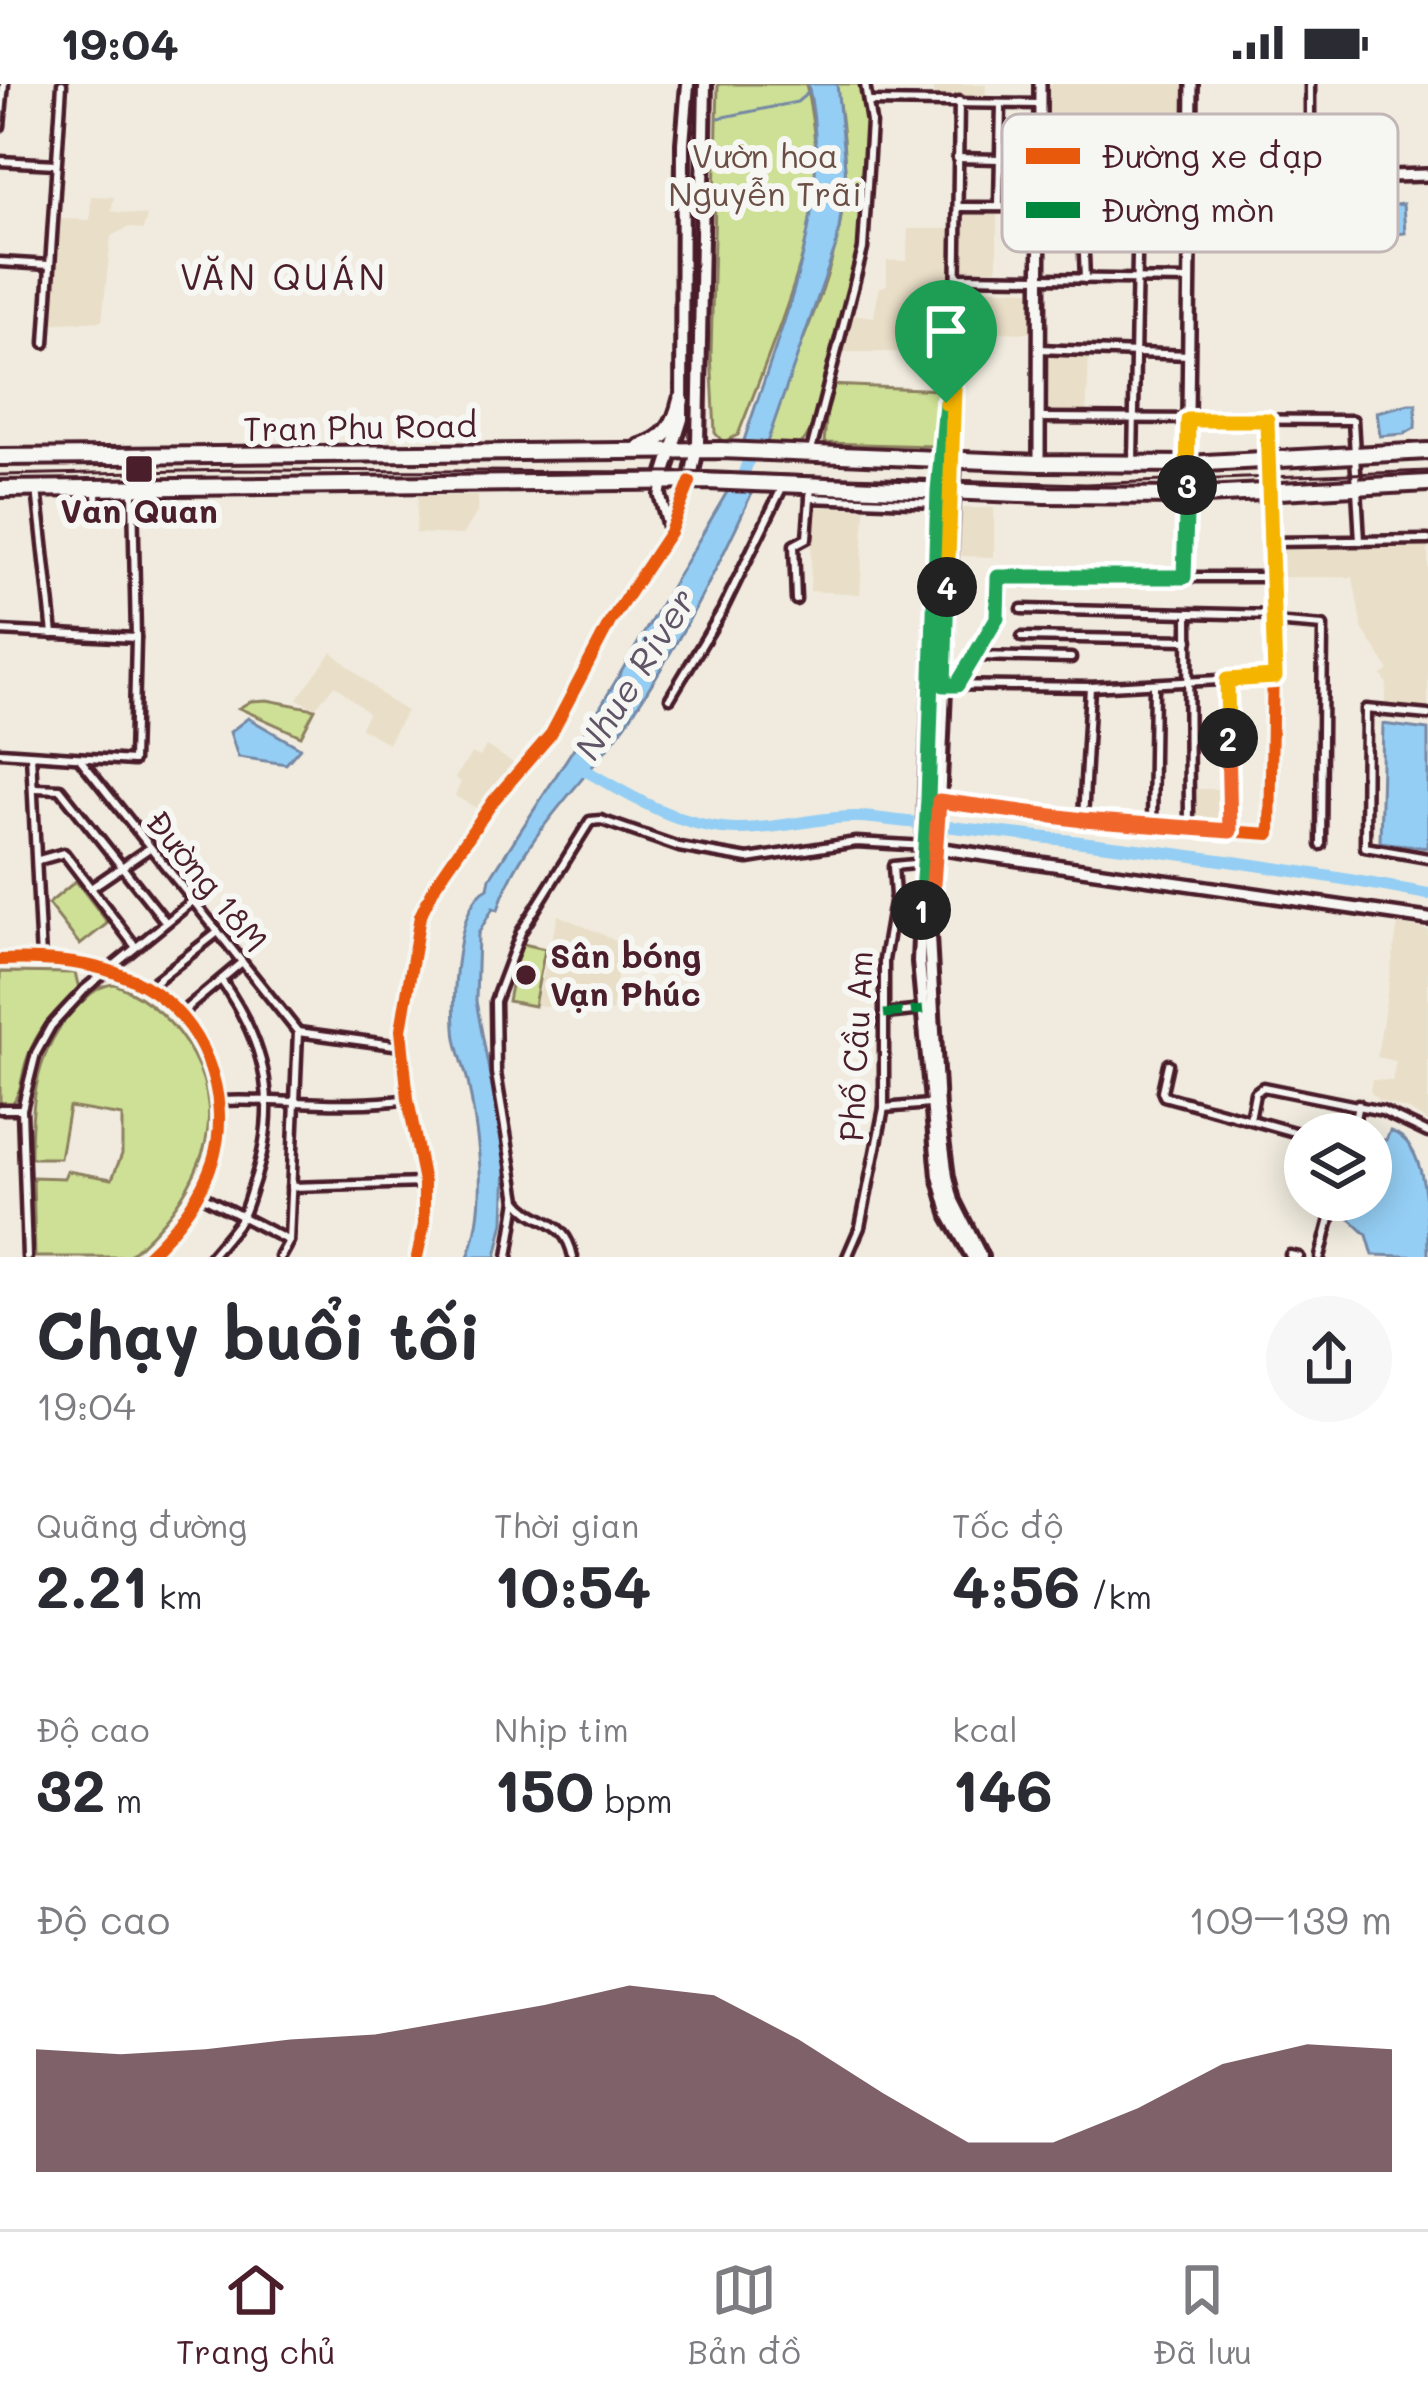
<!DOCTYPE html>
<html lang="vi">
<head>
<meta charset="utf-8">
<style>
	:root { --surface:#fff; --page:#f7f7f7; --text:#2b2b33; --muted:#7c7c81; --line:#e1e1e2; --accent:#4a1f2b }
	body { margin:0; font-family:Mali,sans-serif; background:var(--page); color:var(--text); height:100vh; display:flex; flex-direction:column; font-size:45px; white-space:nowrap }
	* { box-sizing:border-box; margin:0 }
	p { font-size:39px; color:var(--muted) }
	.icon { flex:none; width:66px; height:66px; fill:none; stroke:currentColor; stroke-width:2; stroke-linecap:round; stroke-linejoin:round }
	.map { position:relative; height:1173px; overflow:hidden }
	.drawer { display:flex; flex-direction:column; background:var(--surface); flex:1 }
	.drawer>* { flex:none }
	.buttons { position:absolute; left:1284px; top:1029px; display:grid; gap:24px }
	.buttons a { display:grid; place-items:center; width:108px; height:108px; border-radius:50%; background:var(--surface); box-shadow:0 6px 30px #0003; font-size:60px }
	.pin { position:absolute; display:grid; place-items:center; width:102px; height:102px; color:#fff; margin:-123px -51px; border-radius:50% 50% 50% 0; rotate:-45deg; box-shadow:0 0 12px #0007 }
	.pin .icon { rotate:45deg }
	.km { position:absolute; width:60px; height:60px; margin:-30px; border-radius:50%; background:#222; color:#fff; font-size:33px; line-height:60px; text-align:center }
	.round { display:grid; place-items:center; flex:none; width:126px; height:126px; border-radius:63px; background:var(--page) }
	.head { display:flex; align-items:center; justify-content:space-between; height:204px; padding:0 36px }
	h1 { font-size:66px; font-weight:700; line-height:90px }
	.stats { display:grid; grid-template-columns:repeat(3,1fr); gap:18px; height:204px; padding:12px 36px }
	.stats div { display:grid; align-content:center }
	.stats b { font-size:60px; font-weight:700 }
	.stats small { font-size:33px; font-weight:400 }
	.stats p { font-size:33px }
	.chart { height:336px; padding:24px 36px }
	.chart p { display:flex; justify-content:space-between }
	.chart svg { width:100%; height:216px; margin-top:12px; fill:var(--accent); opacity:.7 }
	.status { display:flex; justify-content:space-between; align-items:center; height:84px; padding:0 60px; background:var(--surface); direction:ltr }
	.status svg { height:33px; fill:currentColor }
	.tab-bar { display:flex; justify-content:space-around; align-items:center; height:168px; border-top:3px solid var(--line); background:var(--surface); font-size:33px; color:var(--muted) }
	.tab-bar a { display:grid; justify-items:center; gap:6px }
	.tab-bar .active { color:var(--accent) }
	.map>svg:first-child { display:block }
</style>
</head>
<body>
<div class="status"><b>19:04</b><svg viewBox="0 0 49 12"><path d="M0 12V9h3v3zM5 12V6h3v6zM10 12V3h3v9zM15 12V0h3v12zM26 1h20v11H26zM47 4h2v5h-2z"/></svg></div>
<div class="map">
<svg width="1428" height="1173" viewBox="0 0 1428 1173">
	<rect width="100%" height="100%" fill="#f0ebde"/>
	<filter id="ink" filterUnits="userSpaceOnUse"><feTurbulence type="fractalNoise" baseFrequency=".00833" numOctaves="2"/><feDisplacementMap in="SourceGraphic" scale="24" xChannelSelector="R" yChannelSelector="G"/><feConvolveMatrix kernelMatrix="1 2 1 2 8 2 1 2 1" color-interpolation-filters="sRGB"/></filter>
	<g filter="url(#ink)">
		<g fill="#e9dec7">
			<polygon points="933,0 986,0 985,14 933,13"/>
			<polygon points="1046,0 1184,0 1181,111 1046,109"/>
			<polygon points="91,112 114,113 111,127 147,132 143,146 129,143 111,152 102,237 54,239 56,135 90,136"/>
			<rect x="964" y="124" width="33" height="61"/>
			<polygon points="908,145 950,145 951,256 904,255 903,268 841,268 850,230 874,233 879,204 887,201 887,177 907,177"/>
			<polygon points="962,204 1030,206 1033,249 961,247"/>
			<polygon points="1042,270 1089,272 1086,332 1042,331"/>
			<polygon points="418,412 478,412 477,428 463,451 416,449"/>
			<polygon points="813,422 865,425 860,510 810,507"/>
			<polygon points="964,424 994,424 994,473 960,472 961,428"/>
			<polygon points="1275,461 1428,463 1428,627 1385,622 1387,600 1382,591 1389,586 1362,544 1353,493 1275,493"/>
			<polygon points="332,568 387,615 406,627 388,659 361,644 368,629 335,601 315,624 297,615"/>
			<polygon points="486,662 515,680 480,726 455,712 461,698 455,694 472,669 480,673"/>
			<rect x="1193" y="705" width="35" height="39"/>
			<polygon points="558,831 622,859 612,928 536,921"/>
			<polygon points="1398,840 1428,846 1428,1038 1411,1027 1378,1016 1370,1007 1372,996 1392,997 1396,977 1377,973"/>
		</g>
		<g fill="#cde095" stroke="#8c8060" stroke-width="3">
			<path d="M718 0H806C812 31 817 61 816 93 814 167 765 280 738 351L723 358 715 349 711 269Z"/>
			<path d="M836 0H863C884 119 846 235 811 347 798 368 788 366 765 361 785 286 827 216 840 140 848 92 844 47 836 0Z"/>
			<polygon points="829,301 942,306 934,362 824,359"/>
			<polygon points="267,616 315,625 301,652 239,624 251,617"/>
			<polygon points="76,797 108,839 80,861 48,820"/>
			<polygon points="519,859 545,865 534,922 508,917"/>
			<path d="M0 888 75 889 79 904C57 924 37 945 27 975 21 991 23 1007 11 1021L0 1020Z"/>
			<path d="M115 900C181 928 229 1004 200 1076 186 1114 158 1147 127 1173H35L33 1093 64 1094 67 1087 112 1095 122 1070V1032L69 1023 60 1074H31C31 1019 35 965 76 924 88 912 97 901 115 900Z"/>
		</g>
		<g fill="#94cef4" stroke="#7688a4" stroke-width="3">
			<path d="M808 0H837L846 93 837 159 764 367 741 366C778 247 837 126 808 0Z"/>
			<polygon points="1403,120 1405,149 1326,158 1324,130"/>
			<polygon points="1409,320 1416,320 1415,344 1404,350 1380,352 1377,328"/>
			<path d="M730 403 754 404C718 485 677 564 627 638 587 696 517 758 498 826L493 824 478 850 476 917 506 1078 504 1138 496 1173H468C489 1120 479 1054 468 998 464 980 455 962 455 944 453 911 456 819 488 804L490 794 601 622Z"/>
			<polygon points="248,634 300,664 286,680 238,673 230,648"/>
			<polygon points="1383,640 1428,646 1428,764 1380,758"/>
			<path d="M1390 1047C1428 1058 1428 1132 1428 1173L1373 1171 1367 1151 1350 1135 1354 1116H1371V1061L1375 1056H1386Z"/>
		</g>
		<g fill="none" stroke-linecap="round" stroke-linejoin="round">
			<polyline stroke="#7688a4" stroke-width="3" points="719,34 797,18 809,8"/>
			<g stroke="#94cef4" stroke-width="12">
				<polyline points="738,406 753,363"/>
				<path d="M576 681C627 710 676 743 736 745 782 746 828 729 873 734 1058 755 1245 775 1428 810"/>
			</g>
			<g stroke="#4a1f2b" stroke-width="15">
				<g id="street">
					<polyline points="870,18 1040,20"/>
					<polyline points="0,42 4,0"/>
					<polyline points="957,74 1040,76"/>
					<polyline points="0,77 56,80"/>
					<polyline points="1310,92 1310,0"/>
					<polyline points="999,121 1001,20"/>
					<polyline points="1082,121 1085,195"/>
					<polyline points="959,123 1189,124"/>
					<polyline points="0,178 49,181"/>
					<polyline points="959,193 1190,196"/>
					<polyline points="45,259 62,0"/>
					<polyline points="1039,265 1189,271"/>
					<polyline points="1040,334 1353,336 1360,457"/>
					<polyline points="811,367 863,165 871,38 865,0"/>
					<polyline points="940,371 946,319 952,308"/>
					<polyline points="954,374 959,17"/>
					<polyline points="1133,376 1138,122"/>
					<polyline points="37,405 53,550"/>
					<polyline points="96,408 97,429"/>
					<polyline points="810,414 938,419"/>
					<polyline points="1271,458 1428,456"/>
					<polyline points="1184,493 1187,413"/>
					<polyline points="796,516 794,461 807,454 811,402"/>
					<polyline points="1022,525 1274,531"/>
					<polyline points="1188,533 1189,745"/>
					<polyline points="1273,538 1323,542 1321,761"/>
					<polyline points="0,547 136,554"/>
					<polyline points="1022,553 1189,556"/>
					<polyline points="976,572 1071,574"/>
					<polyline points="1227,596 1230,747"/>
					<polyline points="943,601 1090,603 1275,593"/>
					<polyline points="957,601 997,534 998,493 1273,493"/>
					<polyline points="670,614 722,527 782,404"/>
					<polyline points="1428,631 1366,625 1365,763 1428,774"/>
					<polyline points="0,668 133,677 136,554 133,408"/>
					<polyline points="31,671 41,875"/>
					<polyline points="80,675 298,948"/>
					<polyline points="35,704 60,705 165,837"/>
					<polyline points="939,717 1152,742 1270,750 1274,516 1267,336"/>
					<polyline points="1083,736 1090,603"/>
					<polyline points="1152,742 1154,602"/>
					<polyline points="39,776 64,769 135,862"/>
					<polyline points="91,804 148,765"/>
					<polyline points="148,903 218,848"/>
					<polyline points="180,930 242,878"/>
					<polyline points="885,930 923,926"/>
					<polyline points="298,948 401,962"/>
					<polyline points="1168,980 1162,1007 1164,1012 1305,1051"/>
					<path d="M218 1017C282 1014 344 1025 408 1015"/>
					<polyline points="884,1024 929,1020"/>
					<polyline points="0,1025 20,1025"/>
					<polyline points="1250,1035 1255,1009 1263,1003 1382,1027 1428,1049"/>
					<polyline points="1352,1050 1358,1020"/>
					<polyline points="291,1103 424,1099"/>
					<polyline points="198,1110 289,1157"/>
					<path d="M517 1116C537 1142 565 1133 573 1173"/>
					<polyline points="1290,1171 1299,1173"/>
					<polyline points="27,1173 22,1025 36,969 51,942 85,905 194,816"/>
					<path d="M210 1173C220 1161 231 1149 240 1136 246 1126 249 1113 253 1101 280 1023 268 963 221 896"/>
					<polyline points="280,1173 289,1157 298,948"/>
					<polyline points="508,1173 517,1116 496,989 495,917 521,848 590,737 601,736 679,763 748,775 856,758 926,762"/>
					<polyline points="847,1173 860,1143 884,1024 884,876 895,812 893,782 924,779"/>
					<polyline points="1320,1173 1335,1116"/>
				</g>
			</g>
			<g stroke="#4a1f2b" stroke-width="18">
				<g id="secondary">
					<polyline points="1190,97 1428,91"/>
					<polyline points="1039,379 1040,0"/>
					<polyline points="662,398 660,411 670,448"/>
					<polyline points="1187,412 1192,0"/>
					<polyline points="936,764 1428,835"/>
					<path d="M0 876C47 874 101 877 143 901 202 934 233 1011 213 1076 201 1113 174 1147 146 1173"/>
					<polyline points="417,1173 424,1141 424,1099 408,1015 401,946 420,832 436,800 494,716 551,650 610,538 670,448 690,398"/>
				</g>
			</g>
			<g stroke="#4a1f2b" stroke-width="20">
				<g id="primary">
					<polyline points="940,376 919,878 939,1092 950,1132 973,1173"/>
					<polyline points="954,376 939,721 929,852 938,1025 947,1093 953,1117 981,1173"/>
					<polyline points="662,398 682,335 683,59 688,0"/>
					<polyline points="690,398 698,359 705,0"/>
				</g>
			</g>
			<g stroke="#4a1f2b" stroke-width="22">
				<g id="highway">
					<path d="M641 363C667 355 675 341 681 316"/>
					<polyline points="0,373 721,366 1039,379 1187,380 1428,367"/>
					<polyline points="0,405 707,397 1045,411 1187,412 1428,399"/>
				</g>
			</g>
			<use href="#street" stroke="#f6f6f2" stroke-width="6"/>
			<use href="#secondary" stroke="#f6f6f2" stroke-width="9"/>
			<use href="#primary" stroke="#f6f6f2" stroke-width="10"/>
			<use href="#highway" stroke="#f6f6f2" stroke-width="14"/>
			<polyline stroke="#4a1f2b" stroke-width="3" points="0,391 232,386 683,388 1085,400 1428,387"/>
			<polyline stroke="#00873e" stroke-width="9" stroke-dasharray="18 9" stroke-linecap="butt" points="884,930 923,926"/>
			<g stroke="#f6f6f2" stroke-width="20">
				<g id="cycleway">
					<polyline points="939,717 1152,742 1270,750 1274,516 1267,336"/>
					<path d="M0 876C47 874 101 877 143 901 202 934 233 1011 213 1076 201 1113 174 1147 146 1173"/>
					<polyline points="417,1173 424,1141 424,1099 408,1015 401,946 420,832 436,800 494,716 551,650 610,538 670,448 690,398"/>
				</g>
			</g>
			<use href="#cycleway" stroke="#e8590c" stroke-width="12"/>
		</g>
	</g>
	<g fill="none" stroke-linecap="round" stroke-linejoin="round" filter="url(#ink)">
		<g stroke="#fff" stroke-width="24">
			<polyline id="split-1" points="921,826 928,715 938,407 946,319"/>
		</g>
		<g stroke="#fff" stroke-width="24">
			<polyline id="split-2" points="921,826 931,828 939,717 1083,736 1230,747 1228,654"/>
		</g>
		<g stroke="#fff" stroke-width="24">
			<polyline id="split-3" points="1187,401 1188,336 1267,336 1275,593 1227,596 1228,654"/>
		</g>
		<g stroke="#fff" stroke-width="24">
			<polyline id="split-4" points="947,503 944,601 957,601 997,534 998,493 1184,493 1187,401"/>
		</g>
		<g stroke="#fff" stroke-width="24">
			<polyline id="split-5" points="946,319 954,305 947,503"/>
		</g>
		<use href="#split-1" stroke="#22a559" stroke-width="15"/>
		<use href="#split-2" stroke="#f0652b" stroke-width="15"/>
		<use href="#split-3" stroke="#f5b400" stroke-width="15"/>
		<use href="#split-4" stroke="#22a559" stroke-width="15"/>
		<use href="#split-5" stroke="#f5b400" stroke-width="15"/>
	</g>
	<g fill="#4a1f2b" stroke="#f6f6f2" stroke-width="4.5">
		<rect x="124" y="370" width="30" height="30" rx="6"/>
		<circle cx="526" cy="891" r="12"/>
	</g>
	<g text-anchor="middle" stroke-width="12" stroke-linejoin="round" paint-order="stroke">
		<g font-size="33" fill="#6b4f46" stroke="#f6f6f2">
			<text x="765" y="84">Vườn hoa<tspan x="765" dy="38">Nguyễn Trãi</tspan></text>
		</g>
		<g font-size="33" fill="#4a1f2b" stroke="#f6f6f2">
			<text transform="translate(360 343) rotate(-1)" y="12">Tran Phu Road</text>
			<text transform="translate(207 797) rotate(51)" y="12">Đường 18M</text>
			<text transform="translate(856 962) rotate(-87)" y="12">Phố Cầu Am</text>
		</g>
		<g font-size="33" font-weight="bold" fill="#4a1f2b" stroke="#f6f6f2">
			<text x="139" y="439">Van Quan</text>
			<text x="550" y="884" text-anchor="start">Sân bóng<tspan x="550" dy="38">Vạn Phúc</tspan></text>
		</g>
		<g font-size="36" letter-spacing="3" fill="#4a1f2b" stroke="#f6f6f2">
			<text x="284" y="206">VĂN QUÁN</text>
		</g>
		<g font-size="36" font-style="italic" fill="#605467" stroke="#f6f6f2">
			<text transform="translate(635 590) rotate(-58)" y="13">Nhue River</text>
		</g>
	</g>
	<rect x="1002" y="30" width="396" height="138" rx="18" fill="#f6f6f2" stroke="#c2b6b6" stroke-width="3"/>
	<rect x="1026" y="64" width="54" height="16" fill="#e8590c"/>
	<rect x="1026" y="118" width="54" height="16" fill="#00873e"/>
	<g font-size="33" fill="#4a1f2b">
		<text x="1101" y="84">Đường xe đạp</text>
		<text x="1101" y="138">Đường mòn</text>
	</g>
</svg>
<div class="buttons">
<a><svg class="icon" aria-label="layers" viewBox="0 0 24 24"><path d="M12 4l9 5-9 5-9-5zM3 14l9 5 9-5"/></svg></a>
</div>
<div class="pin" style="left:946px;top:319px;background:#1e9e55"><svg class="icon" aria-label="arrive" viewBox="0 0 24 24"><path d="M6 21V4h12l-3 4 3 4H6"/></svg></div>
<b class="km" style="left:921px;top:826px">1</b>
<b class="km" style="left:1228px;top:654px">2</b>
<b class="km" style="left:1187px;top:401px">3</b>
<b class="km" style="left:947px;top:503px">4</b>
</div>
<section class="drawer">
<div class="head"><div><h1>Chạy buổi tối</h1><p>19:04</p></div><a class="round"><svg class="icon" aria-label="share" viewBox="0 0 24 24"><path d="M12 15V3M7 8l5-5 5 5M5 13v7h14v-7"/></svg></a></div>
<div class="stats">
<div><p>Quãng đường</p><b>2.21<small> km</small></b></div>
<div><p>Thời gian</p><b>10:54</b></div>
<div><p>Tốc độ</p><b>4:56<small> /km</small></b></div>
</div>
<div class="stats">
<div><p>Độ cao</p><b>32<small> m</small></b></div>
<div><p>Nhịp tim</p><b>150<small> bpm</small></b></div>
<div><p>kcal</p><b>146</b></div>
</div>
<div class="chart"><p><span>Độ cao</span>109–139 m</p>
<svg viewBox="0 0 160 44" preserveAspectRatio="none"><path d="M0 44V19L10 20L20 19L30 17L40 16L50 13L60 10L70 6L80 8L90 17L100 28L110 38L120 38L130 31L140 22L150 18L160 19V44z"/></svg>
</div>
</section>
<nav class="tab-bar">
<a class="active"><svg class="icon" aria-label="home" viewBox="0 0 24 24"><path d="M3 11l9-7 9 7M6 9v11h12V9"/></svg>Trang chủ</a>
<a><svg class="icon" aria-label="map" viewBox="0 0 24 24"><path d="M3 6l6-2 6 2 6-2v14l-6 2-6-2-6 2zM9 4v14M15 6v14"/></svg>Bản đồ</a>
<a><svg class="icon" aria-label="saved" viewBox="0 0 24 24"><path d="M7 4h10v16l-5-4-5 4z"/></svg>Đã lưu</a>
</nav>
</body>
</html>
